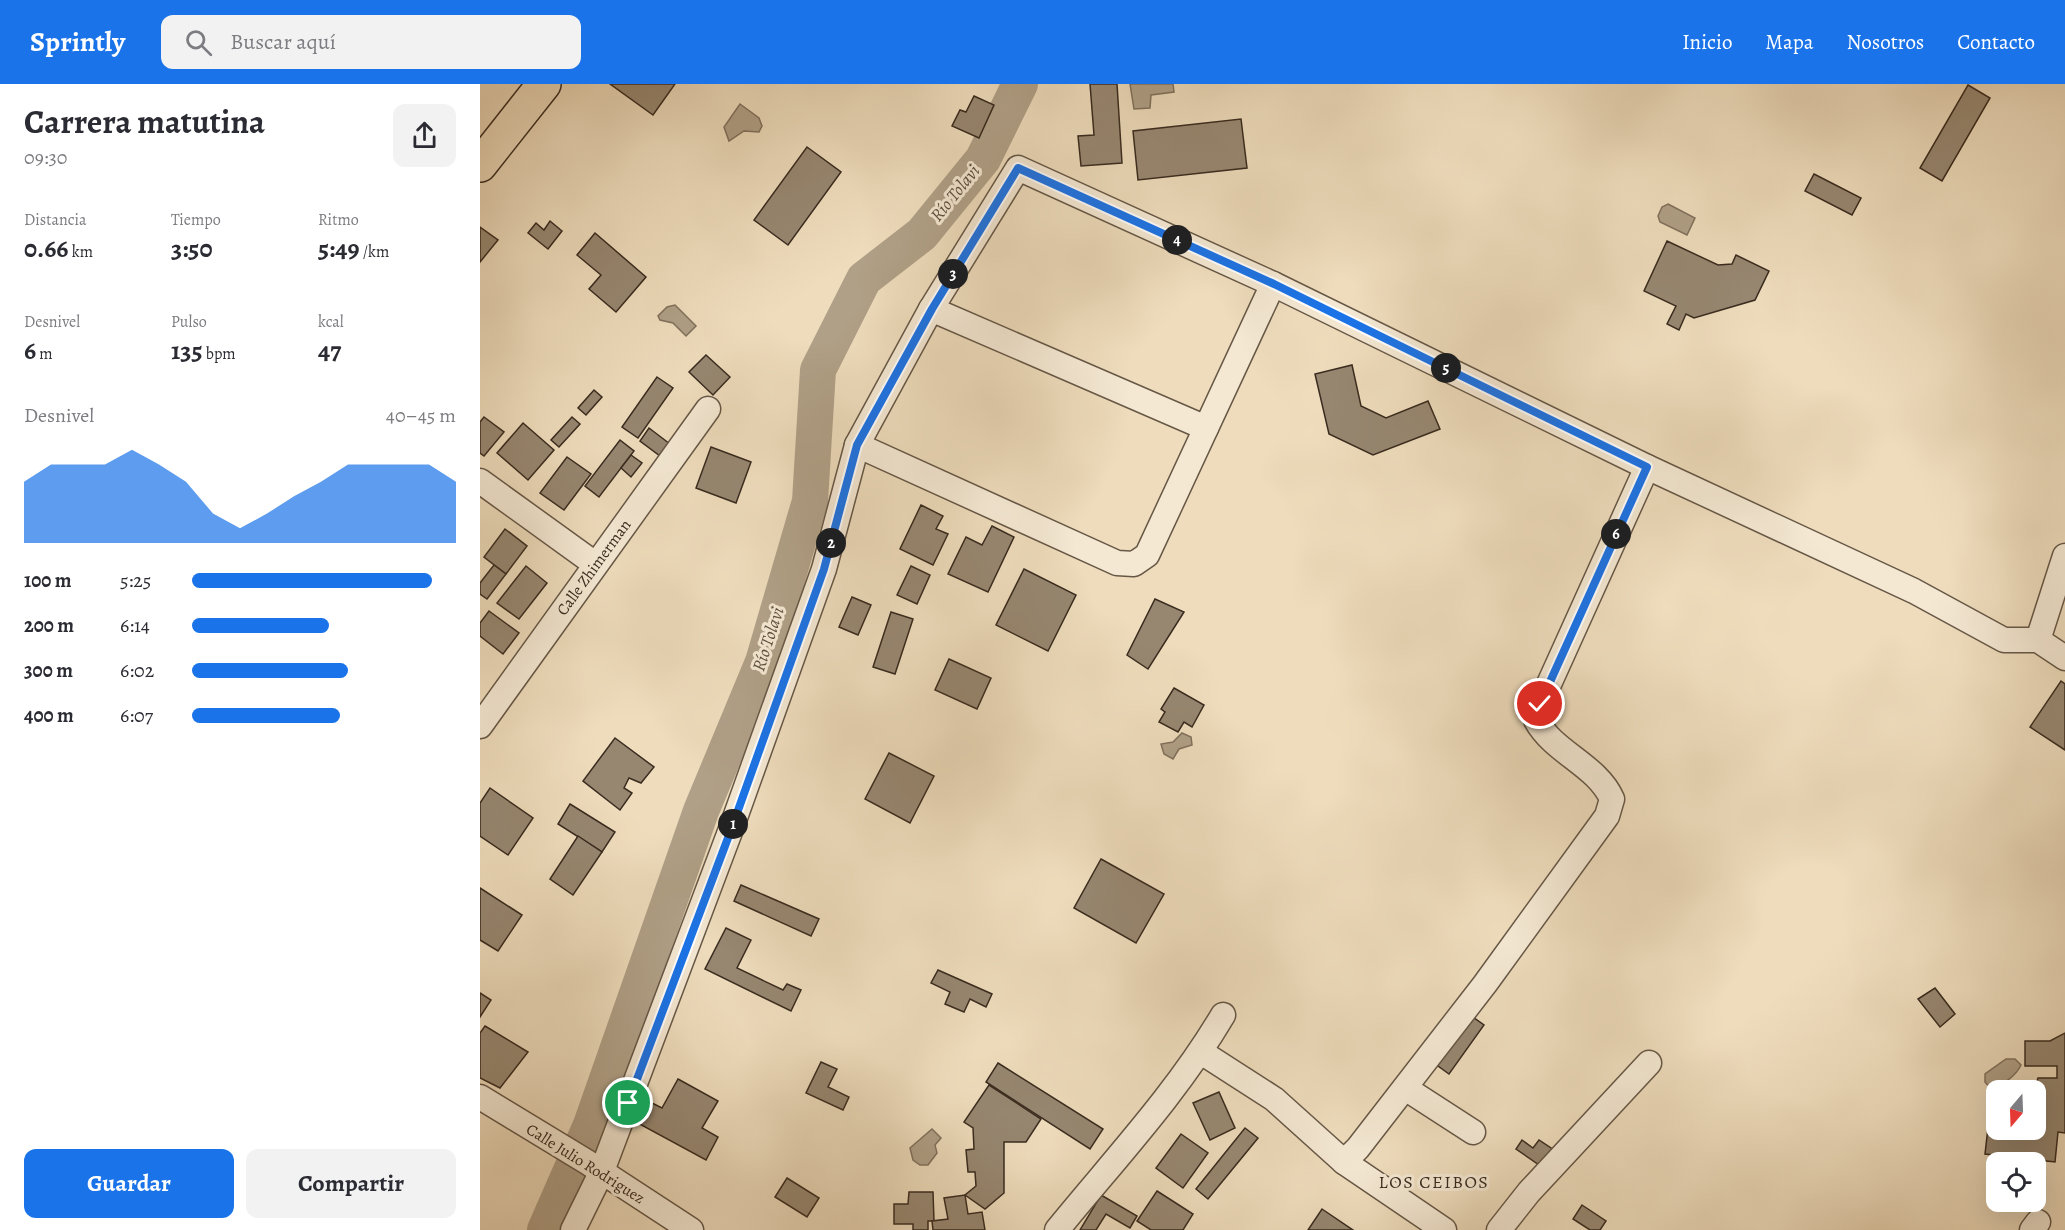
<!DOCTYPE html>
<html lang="es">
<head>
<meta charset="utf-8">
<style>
	:root { --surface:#fff; --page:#f2f2f3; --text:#2b2b33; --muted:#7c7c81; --accent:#1a73e8 }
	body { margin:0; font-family:Alegreya,serif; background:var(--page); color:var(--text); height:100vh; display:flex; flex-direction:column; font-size:22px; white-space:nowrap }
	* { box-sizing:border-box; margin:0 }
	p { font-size:20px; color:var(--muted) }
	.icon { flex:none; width:33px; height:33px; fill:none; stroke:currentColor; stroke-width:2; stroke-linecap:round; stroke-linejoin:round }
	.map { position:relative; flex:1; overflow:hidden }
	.panel { display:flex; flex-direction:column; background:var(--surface); width:480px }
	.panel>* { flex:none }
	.needle { width:39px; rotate:199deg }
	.controls { position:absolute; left:1506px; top:996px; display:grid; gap:12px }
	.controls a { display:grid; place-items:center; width:60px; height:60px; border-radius:12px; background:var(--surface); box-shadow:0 6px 24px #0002; font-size:30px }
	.pin { position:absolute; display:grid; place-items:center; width:51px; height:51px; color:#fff; margin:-26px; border:3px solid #fff; border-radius:50%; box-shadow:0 2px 6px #0007 }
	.km { position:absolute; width:30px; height:30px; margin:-15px; border-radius:50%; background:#222; color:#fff; font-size:16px; line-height:30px; text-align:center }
	.round { display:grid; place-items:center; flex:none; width:63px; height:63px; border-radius:12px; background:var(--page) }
	.summary { display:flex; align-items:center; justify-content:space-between; height:102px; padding:0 24px }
	h1 { font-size:33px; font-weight:600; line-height:45px }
	.stats { display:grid; grid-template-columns:repeat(3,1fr); gap:9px; height:102px; padding:6px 24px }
	.stats div { display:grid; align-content:center }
	.stats b { font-size:26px; font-weight:600 }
	.stats small { font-size:16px; font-weight:400 }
	.stats p { font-size:16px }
	.chart { height:168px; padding:12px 24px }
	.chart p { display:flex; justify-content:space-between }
	.chart svg { width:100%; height:108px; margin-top:6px; fill:var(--accent); opacity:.7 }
	.action { display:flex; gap:12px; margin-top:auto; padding:12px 24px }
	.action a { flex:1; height:69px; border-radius:12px; background:var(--accent); color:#fff; font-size:24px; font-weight:600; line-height:69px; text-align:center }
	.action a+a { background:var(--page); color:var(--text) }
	ul { padding:0 24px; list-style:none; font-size:20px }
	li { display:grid; grid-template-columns:96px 72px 1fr; align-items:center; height:45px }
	li i { height:15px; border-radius:8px; background:var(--accent) }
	header { display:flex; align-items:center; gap:36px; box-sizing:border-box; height:84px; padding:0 30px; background:var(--accent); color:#fff }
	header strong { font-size:28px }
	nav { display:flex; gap:33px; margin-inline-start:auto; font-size:21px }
	.search { width:420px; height:54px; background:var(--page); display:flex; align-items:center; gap:15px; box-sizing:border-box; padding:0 21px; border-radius:12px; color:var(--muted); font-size:22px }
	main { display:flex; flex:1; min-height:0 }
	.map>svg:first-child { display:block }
</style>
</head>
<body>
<header>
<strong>Sprintly</strong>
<div class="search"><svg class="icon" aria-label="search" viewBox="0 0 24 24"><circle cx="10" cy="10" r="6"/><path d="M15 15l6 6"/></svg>Buscar aquí</div>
<nav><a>Inicio</a><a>Mapa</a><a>Nosotros</a><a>Contacto</a></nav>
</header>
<main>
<section class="panel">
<div class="summary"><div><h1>Carrera matutina</h1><p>09:30</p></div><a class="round"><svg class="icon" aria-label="share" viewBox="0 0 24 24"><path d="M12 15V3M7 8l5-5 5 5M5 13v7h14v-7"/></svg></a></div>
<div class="stats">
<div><p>Distancia</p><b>0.66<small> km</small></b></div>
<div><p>Tiempo</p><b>3:50</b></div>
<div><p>Ritmo</p><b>5:49<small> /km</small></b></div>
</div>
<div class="stats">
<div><p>Desnivel</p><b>6<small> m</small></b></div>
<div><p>Pulso</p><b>135<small> bpm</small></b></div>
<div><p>kcal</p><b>47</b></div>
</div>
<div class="chart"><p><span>Desnivel</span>40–45 m</p>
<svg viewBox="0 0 160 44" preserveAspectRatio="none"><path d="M0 44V19L10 12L20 12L30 12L40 6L50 12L60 19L70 32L80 38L90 32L100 25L110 19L120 12L130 12L140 12L150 12L160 19V44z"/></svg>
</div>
<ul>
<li><b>100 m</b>5:25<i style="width:91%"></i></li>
<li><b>200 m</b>6:14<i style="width:52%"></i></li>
<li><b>300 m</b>6:02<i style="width:59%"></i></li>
<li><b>400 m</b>6:07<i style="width:56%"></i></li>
</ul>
<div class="action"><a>Guardar</a><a>Compartir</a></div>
</section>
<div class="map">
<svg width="1585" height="1146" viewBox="0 0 1585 1146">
	<rect width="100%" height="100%" fill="#eedcbc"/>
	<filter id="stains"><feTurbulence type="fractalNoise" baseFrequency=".00333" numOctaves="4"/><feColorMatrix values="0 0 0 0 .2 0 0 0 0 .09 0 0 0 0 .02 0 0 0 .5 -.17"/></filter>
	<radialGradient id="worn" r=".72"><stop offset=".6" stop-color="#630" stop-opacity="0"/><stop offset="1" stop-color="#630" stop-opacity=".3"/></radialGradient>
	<g fill="#b0a087" stroke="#80715d" stroke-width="1.5">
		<polygon points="650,0 693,0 694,8 671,11 670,24 654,25"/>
		<polygon points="260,20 279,34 282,42 279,48 264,47 249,57 244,43"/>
		<polygon points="1188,120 1215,134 1207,151 1180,138 1178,132 1182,123"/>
		<polygon points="195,221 216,242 206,252 193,239 180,236 178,232 187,223"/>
		<polygon points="702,649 711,653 712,661 699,665 693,675 684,670 681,660 693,658"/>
		<path d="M1526 975H1535L1541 981C1536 992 1522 1002 1510 1004L1505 998V990Z"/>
		<polygon points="452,1045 461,1054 455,1061 457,1069 448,1081 440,1081 433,1076 430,1064"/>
	</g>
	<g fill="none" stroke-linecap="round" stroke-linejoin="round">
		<polyline stroke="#b0a087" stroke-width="36" points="65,1146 111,1041 221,727 283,578 330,417 338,286 384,195 442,150 503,75 540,0"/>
	</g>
	<g fill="#978771" stroke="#392b1f" stroke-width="1.5">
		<polygon points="130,0 195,0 173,31"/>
		<polygon points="610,0 637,0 642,79 601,82 598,52 614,51"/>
		<polygon points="1488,1 1510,14 1462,97 1440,84"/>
		<polygon points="494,12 514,21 499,54 472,42 480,26 486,28"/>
		<polygon points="761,35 767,84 658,96 653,47"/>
		<polygon points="327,63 361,88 308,161 274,136"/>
		<polygon points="1334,90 1381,114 1372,131 1325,107"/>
		<polygon points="70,137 82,147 68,165 48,149 56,139 64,146"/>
		<polygon points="0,143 18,156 0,178"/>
		<polygon points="115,149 166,193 136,228 109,205 121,191 97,171"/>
		<polygon points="1187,157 1238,181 1252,180 1256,171 1289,187 1275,216 1214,234 1206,230 1199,246 1187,240 1196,222 1164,207"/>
		<polygon points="226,271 250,293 233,311 209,288"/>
		<polygon points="872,281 881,322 906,334 948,317 960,345 893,371 849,350 835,290"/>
		<polygon points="177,293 193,304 158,354 142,343"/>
		<polygon points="114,306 122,313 106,331 98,324"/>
		<polygon points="4,333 24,348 4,372 0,369 0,338"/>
		<polygon points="92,333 100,340 79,363 71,356"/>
		<polygon points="43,339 74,366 48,396 17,369"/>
		<polygon points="169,344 194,363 184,375 160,357"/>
		<polygon points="140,356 154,367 119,413 105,402"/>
		<polygon points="231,363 271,378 256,419 216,404"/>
		<polygon points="151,371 162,379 151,393 141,384"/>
		<polygon points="87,373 111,390 84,426 60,409"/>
		<polygon points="441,421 463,432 456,445 468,450 453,481 420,465"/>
		<polygon points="512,442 534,453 508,508 468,490 486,453 502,461"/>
		<polygon points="25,445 47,462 26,490 4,473"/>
		<polygon points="14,481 26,490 7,515 0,510 0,499"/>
		<polygon points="46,482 67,499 39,535 17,519"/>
		<polygon points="431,482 450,491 437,520 417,511"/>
		<polygon points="544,485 596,511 568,567 516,541"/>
		<polygon points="372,513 391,521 378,551 359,543"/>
		<polygon points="675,515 704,528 668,585 647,571"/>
		<polygon points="9,527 39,549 23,570 0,552 0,539"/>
		<polygon points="411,528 433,535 415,590 393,583"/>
		<polygon points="469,575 511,594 497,625 455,606"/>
		<polygon points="1581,597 1585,600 1585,666 1550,643"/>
		<polygon points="694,604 724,621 712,643 704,638 698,648 679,638 685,628 681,625"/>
		<polygon points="135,654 174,683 161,699 149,694 144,704 152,709 140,726 103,697"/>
		<polygon points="409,669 454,692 430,739 385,715"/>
		<polygon points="10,704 53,734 28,771 0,752 0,719"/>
		<polygon points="90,720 135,748 122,768 78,740"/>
		<polygon points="98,752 122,768 93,811 70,795"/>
		<polygon points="621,775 684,810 656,859 594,824"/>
		<polygon points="261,801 339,835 331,852 254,817"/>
		<polygon points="0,804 42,831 18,867 0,856"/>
		<polygon points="246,844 271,856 257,884 303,906 307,900 321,906 311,927 225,885"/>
		<polygon points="458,886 512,910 506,923 490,915 484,928 465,920 470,908 451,899"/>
		<polygon points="1455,904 1475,930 1460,943 1438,915"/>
		<polygon points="0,909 11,916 0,933"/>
		<polygon points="990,931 1004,941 969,990 954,979"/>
		<polygon points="5,942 48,968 20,1004 0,994 0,949"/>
		<polygon points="1585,949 1585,1049 1578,1048 1575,1078 1505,1070 1510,1026 1516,1027 1516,1046 1556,1046 1554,1006 1558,994 1577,994 1577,982 1545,982 1545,957 1570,957"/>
		<polygon points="341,978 357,985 348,1003 369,1013 363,1026 326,1009"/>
		<polygon points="518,979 623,1045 610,1065 506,998"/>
		<polygon points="198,995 238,1017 222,1044 238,1053 226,1076 154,1037 166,1016 182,1024"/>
		<polygon points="509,1001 561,1035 546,1058 524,1058 524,1109 505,1125 485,1111 496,1102 495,1088 488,1088 486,1066 494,1065 493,1044 484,1038"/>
		<polygon points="739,1008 755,1044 730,1056 713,1019"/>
		<polygon points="765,1044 778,1054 728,1115 716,1105"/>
		<polygon points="701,1050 728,1069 703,1104 676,1084"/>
		<polygon points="1042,1056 1053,1064 1059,1056 1074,1066 1062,1083 1036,1065"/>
		<polygon points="307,1094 339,1114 327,1133 295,1113"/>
		<polygon points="677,1107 713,1130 703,1146 671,1146 657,1137"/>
		<polygon points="429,1108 453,1108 454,1137 448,1137 448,1146 433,1146 433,1140 414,1140 414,1120 428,1120"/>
		<polygon points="485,1111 488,1130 502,1128 505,1146 453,1146 452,1137 468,1135 464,1114"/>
		<polygon points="621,1111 657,1132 650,1144 626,1130 616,1146 600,1146"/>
		<polygon points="1102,1121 1126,1137 1120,1146 1110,1146 1093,1135"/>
		<polygon points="842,1125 873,1146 828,1146"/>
	</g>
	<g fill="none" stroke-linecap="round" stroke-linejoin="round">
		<g stroke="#665746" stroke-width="27">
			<g id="street">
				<polyline points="451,225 726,344"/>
				<polyline points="377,361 637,479 654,480 667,471 793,200"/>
				<polyline points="0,397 115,480"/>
				<polyline points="1558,556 1585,472"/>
				<polyline points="0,642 228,325"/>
				<polyline points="721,968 794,1015 864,1078 964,1146"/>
				<polyline points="925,1004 993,1048"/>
				<polyline points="0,1013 107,1078 211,1146"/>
				<path d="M864 1078 878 1064 1005 900 1127 732 1132 715C1117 681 1074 669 1056 636L1060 620 1167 383"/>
				<polyline points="93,1146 122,1087 251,745 344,485 377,361 451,225 538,84 793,200 1167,383 1434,507 1524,556 1558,556 1585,574"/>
				<path d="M577 1146C634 1076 697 1009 743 931"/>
				<polyline points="1019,1146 1049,1108 1169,979"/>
				<polyline points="1552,1146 1558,1138"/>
			</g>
		</g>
		<g stroke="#392b1f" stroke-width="36">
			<polyline id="primary" points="0,81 64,0"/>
		</g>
		<use href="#street" stroke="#f4e8d3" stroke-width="24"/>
		<use href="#primary" stroke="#eedcbc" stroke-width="33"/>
	</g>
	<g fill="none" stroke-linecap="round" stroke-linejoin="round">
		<g stroke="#fff" stroke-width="12">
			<polyline id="route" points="148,1019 251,746 344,485 377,361 452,225 538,84 794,200 1167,383 1060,620"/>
		</g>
		<use href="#route" stroke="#1a73e8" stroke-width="8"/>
	</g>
	<g text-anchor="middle" stroke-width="6" stroke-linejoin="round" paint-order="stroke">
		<g font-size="16" fill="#392b1f" stroke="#f4e8d3">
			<text transform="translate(113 483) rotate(-54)" y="6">Calle Zhimerman</text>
			<text transform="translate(106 1079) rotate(32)" y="6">Calle Julio Rodriguez</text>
		</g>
		<g font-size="18" font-style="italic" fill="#5d4e3e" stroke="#f4e8d3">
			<text transform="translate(475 109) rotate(-51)" y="6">Río Tolavi</text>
			<text transform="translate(288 555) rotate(-72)" y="6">Río Tolavi</text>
		</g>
		<g font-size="18" letter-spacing="1.5" fill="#392b1f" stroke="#f4e8d3">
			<text x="954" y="1104">LOS CEIBOS</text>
		</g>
	</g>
	<rect width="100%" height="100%" filter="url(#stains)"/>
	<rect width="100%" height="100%" fill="url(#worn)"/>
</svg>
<div class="controls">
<a><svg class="needle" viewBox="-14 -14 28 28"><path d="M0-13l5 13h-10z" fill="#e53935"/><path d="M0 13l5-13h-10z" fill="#7c7c81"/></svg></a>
<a><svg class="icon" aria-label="locate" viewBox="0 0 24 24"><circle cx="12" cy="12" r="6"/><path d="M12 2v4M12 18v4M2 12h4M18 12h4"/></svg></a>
</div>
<div class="pin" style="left:148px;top:1019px;background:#1e9e55"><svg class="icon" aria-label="arrive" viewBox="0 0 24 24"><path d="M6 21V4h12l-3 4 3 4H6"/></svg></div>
<div class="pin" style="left:1060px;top:620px;background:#d93025"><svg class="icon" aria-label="check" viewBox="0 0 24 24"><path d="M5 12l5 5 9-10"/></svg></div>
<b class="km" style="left:253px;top:740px">1</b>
<b class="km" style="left:351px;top:459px">2</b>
<b class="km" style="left:473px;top:190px">3</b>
<b class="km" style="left:697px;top:156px">4</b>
<b class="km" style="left:966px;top:284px">5</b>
<b class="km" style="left:1136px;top:450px">6</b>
</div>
</main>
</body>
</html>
